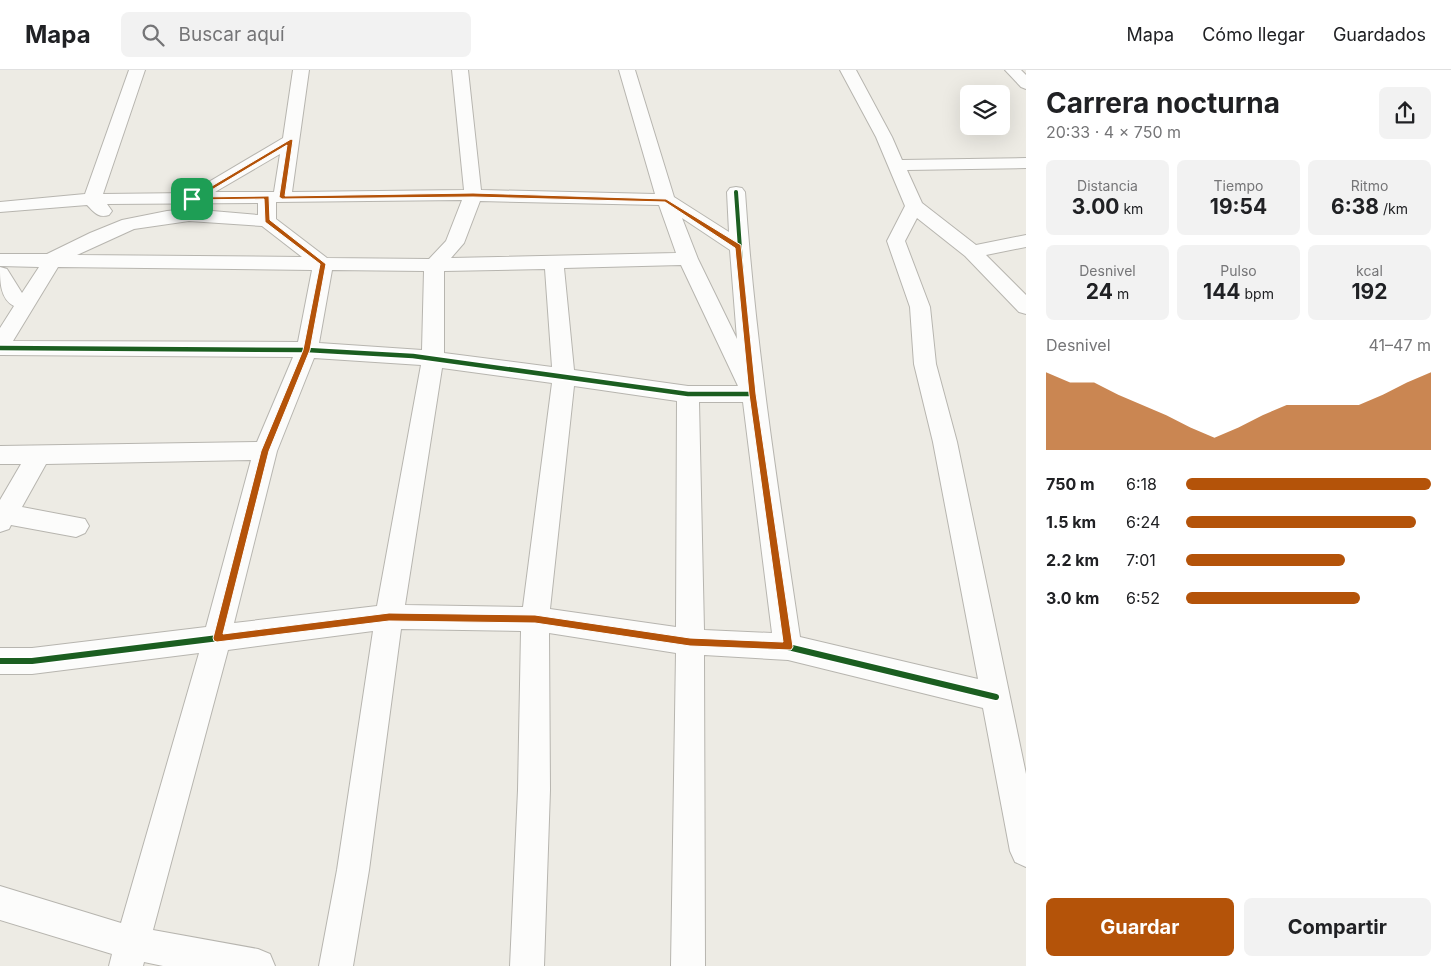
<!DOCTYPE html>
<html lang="es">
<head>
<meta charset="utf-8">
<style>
	:root { --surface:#fff; --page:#f2f2f2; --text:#202124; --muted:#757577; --line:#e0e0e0; --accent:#b45309 }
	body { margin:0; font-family:Inter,sans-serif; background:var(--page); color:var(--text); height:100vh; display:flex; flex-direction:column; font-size:19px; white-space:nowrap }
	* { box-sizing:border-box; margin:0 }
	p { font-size:16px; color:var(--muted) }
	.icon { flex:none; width:28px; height:28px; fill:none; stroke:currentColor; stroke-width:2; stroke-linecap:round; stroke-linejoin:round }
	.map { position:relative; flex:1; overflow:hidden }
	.side { display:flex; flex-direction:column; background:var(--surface); width:425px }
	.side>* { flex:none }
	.buttons { position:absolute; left:960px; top:15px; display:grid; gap:10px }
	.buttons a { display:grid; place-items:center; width:50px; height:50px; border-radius:8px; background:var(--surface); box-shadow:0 5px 20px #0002; font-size:25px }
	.pin { position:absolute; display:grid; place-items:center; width:42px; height:42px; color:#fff; margin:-21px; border-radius:10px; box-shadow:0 2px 8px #0006 }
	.round { display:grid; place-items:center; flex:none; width:52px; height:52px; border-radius:8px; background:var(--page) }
	.head { display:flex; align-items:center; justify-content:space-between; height:85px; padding:0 20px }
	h1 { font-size:28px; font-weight:700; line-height:38px }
	.figures { display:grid; grid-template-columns:repeat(3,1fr); gap:8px; height:85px; padding:5px 20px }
	.figures div { display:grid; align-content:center; border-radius:8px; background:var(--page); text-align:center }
	.figures b { font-size:21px; font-weight:700 }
	.figures small { font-size:14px; font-weight:400 }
	.figures p { font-size:14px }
	.chart { height:140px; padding:10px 20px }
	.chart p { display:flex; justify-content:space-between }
	.chart svg { width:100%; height:90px; margin-top:5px; fill:var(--accent); opacity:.7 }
	.cta { display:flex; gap:10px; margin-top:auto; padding:10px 20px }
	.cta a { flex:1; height:58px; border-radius:8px; background:var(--accent); color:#fff; font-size:20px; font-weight:700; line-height:58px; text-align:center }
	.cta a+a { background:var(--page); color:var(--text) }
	ul { padding:0 20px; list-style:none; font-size:16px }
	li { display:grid; grid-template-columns:80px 60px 1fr; align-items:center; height:38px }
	li i { height:12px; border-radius:6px; background:var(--accent) }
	header { display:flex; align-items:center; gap:30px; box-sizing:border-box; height:70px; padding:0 25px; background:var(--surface); border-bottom:1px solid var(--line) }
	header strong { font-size:24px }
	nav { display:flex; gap:28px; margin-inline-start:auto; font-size:18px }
	.search { width:350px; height:45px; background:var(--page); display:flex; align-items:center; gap:12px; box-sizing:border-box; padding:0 18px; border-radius:8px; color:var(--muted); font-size:19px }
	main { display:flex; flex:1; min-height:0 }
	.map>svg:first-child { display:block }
</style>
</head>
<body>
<header>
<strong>Mapa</strong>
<div class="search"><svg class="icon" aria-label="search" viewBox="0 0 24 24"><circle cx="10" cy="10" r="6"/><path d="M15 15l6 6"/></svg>Buscar aquí</div>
<nav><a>Mapa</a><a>Cómo llegar</a><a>Guardados</a></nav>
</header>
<main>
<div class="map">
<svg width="1026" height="896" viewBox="0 0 1026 896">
	<rect width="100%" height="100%" fill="#edebe4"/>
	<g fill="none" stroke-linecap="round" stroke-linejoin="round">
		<g stroke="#b7b5af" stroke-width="2">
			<g id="minor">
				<path d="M129 0H145L103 124 190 123 283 68 293 0H309L292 122 464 120 452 0H468L481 120 655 124 619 0H635L674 127 729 162 727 122 730 118 736 117 742 118 745 122C755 271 778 419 800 567L978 609 933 372 914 294 910 237 887 171 905 136 876 67 840 0H856L892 67 902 90 1026 88V98L907 100 922 133 976 175 1026 165V177L986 185 1026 225V244L1019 242 965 186 917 148 905 171 930 237 936 294 957 372 1026 704V797L1015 792 1010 781 983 638 788 590 704 585 705 896H671L676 583 549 563 550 720 544 896H510L518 720 521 561 401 559 369 800 353 896H319L337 800 373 561 228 580 153 860 258 879 270 884 275 896H163L144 892 143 896H109L112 884 0 850V816L121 853 199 583 32 604H0V578H32L206 557 251 390 46 394 22 437 85 449 89 456 85 463 76 467 11 455 9 459 0 462V430L21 394H0V376L257 372 293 287 0 285V258L14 236C0 229 0 211 0 197L7 199 22 223 39 197 0 196V184H47L90 163 122 150 167 141 189 139 258 145V133L107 134 112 141 109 145C98 148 95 143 87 135L0 142V132L85 124ZM280 84 274 122H215ZM462 130 446 171 429 189 327 188 276 149V132ZM480 131 659 135 676 183 451 188 464 173ZM682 148 730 180 737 269 698 189ZM189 151 262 156 302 187 77 185 134 159ZM681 195 738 316H688L574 300 564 198ZM58 197 312 200 298 272 13 271ZM545 199 552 297 444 283V201ZM332 200 424 201 422 280 319 273ZM314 288 421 295 377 536 234 553 277 381ZM442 298 552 313 523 537 405 535ZM574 316 677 331 676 557 550 539ZM699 332H743L772 563 704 560Z"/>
				<polygon points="1005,0 1021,0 1026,5 1026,19 1021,17"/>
			</g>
		</g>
		<use href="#minor" fill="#fcfcfb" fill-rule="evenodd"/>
		<g stroke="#fff" stroke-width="5.5">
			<polyline id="cycleway-far2" points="736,122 743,221"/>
		</g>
		<g stroke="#fff" stroke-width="8">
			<polyline id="cycleway-far1" points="0,278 307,280 413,286 688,324 753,324 743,219"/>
		</g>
		<g stroke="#fff" stroke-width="9">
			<polyline id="cycleway" points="0,591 32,591 389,547 535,549 690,572 788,577 996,627"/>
		</g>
		<use href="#cycleway-far2" stroke="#1b5e20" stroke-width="4"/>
		<use href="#cycleway-far1" stroke="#1b5e20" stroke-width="4.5"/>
		<use href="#cycleway" stroke="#1b5e20" stroke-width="6"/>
	</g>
	<path fill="#b45309" stroke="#fff" fill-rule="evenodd" d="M291 69 293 70 285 126 473 123 666 129 741 175 756 324 793 577 791 580 690 576 535 553 389 551 217 572 214 571 213 568 261 381 303 280 320 194 265 152 264 129 192 130 190 129ZM287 75 279 127 282 129 473 127 665 132 735 178 749 324 783 572 690 568 535 545 389 543 223 564 269 381 310 280 326 194 270 150 269 126 200 127Z"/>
</svg>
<div class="buttons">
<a><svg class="icon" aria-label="layers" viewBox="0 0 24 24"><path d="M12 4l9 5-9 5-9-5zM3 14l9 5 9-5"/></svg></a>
</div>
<div class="pin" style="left:192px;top:129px;background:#1e9e55"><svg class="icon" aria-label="arrive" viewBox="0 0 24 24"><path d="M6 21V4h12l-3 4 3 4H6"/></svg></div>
</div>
<section class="side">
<div class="head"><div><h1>Carrera nocturna</h1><p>20:33 · 4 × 750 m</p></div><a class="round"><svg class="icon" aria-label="share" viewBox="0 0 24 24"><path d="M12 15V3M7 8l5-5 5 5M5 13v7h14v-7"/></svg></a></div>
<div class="figures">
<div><p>Distancia</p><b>3.00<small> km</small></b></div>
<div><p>Tiempo</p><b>19:54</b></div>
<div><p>Ritmo</p><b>6:38<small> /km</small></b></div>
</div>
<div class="figures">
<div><p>Desnivel</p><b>24<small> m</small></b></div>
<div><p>Pulso</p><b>144<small> bpm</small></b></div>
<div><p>kcal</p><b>192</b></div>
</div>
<div class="chart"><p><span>Desnivel</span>41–47 m</p>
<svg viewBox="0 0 160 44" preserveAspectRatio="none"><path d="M0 44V6L10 11L20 11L30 17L40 22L50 27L60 33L70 38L80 33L90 27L100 22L110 22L120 22L130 22L140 17L150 11L160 6V44z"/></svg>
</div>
<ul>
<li><b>750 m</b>6:18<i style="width:100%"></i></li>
<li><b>1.5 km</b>6:24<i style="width:94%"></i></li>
<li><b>2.2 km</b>7:01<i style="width:65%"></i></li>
<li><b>3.0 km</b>6:52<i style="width:71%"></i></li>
</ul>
<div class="cta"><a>Guardar</a><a>Compartir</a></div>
</section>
</main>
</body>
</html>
